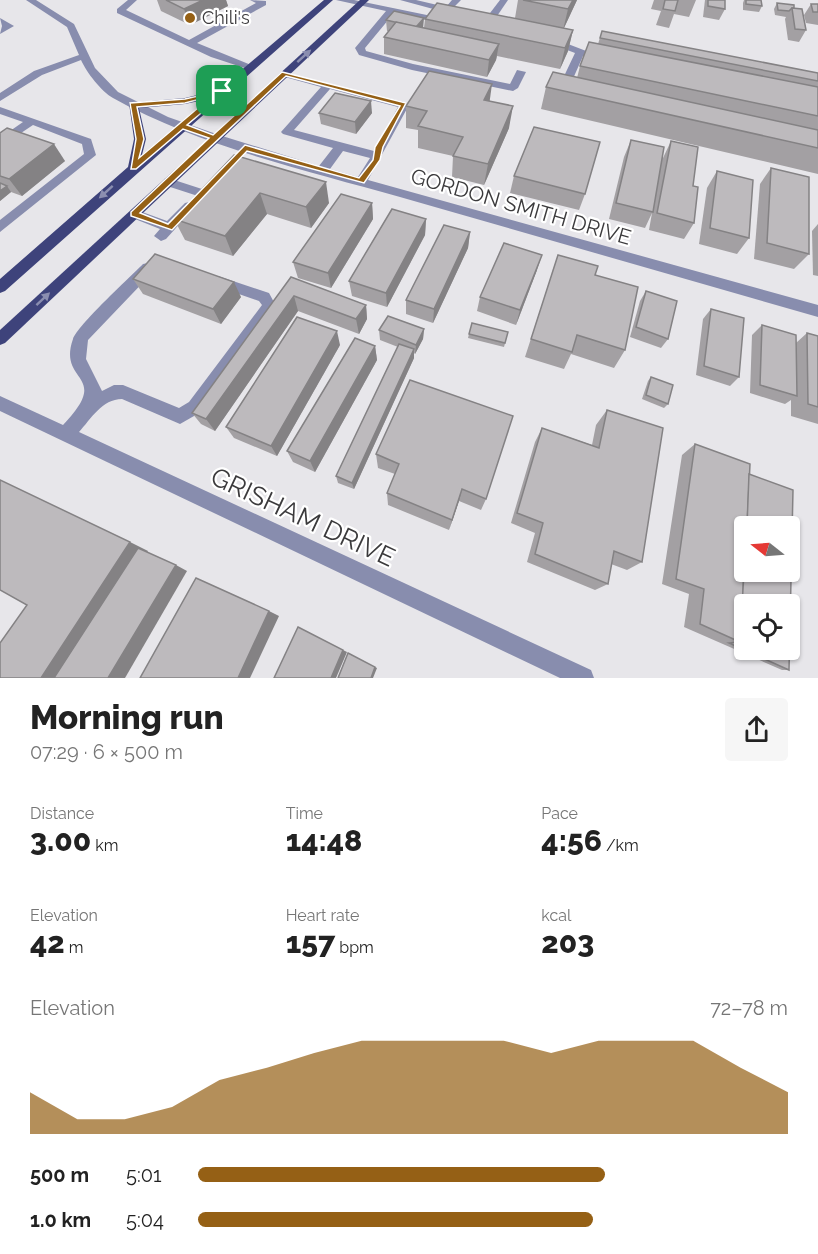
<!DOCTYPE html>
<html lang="en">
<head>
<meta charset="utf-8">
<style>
	:root { --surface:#fff; --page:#f6f6f6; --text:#222; --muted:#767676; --accent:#956015 }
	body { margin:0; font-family:Raleway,sans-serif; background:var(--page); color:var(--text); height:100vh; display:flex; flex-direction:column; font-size:22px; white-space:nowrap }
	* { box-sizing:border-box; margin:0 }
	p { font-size:20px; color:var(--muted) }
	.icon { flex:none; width:33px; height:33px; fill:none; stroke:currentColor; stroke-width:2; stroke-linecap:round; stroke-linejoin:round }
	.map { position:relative; height:678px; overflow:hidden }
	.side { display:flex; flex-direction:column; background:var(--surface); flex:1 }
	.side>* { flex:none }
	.needle { width:39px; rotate:287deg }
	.controls { position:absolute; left:734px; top:516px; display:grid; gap:12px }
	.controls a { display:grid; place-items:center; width:66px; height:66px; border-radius:6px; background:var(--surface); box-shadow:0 2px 4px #0004; font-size:30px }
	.pin { position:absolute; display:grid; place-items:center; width:51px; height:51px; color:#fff; margin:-26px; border-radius:12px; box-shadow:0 3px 9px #0006 }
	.round { display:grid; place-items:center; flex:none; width:63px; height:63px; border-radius:6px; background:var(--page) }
	.summary { display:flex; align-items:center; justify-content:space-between; height:102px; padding:0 30px }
	h1 { font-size:33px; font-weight:800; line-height:45px }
	.figures { display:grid; grid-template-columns:repeat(3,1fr); gap:9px; height:102px; padding:6px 30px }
	.figures div { display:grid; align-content:center }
	.figures b { font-size:30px; font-weight:800 }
	.figures small { font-size:16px; font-weight:400 }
	.figures p { font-size:16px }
	.chart { height:168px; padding:12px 30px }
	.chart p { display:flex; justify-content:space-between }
	.chart svg { width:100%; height:108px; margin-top:6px; fill:var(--accent); opacity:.7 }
	ul { padding:0 30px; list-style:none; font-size:20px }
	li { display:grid; grid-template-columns:96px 72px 1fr; align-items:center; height:45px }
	li i { height:15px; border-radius:8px; background:var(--accent) }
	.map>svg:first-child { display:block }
</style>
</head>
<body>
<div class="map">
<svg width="818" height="678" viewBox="0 0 818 678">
	<rect width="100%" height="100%" fill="#e7e6ea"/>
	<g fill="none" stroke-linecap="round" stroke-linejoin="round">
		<g fill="#888dae" fill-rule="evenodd">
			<path d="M26 0H36L74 24 95 68 118 92 168 117 219 135 319 166 333 148 283 134 281 132 321 87 281 76V72L408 103 409 105 368 180 818 305V317C679 277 539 237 400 197 305 170 199 146 113 98 101 91 87 73 81 60L42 75 0 101V93L34 71 79 55 67 27ZM330 89 398 107 374 151 294 130ZM343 151 370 158 358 177 330 169Z"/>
			<polygon points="128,0 137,0 126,10 189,40 256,3 250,0 266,1 266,5 197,43 256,67 251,70 211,57 117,13 117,9"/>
			<polygon points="336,0 354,0 451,20 446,23 394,13 365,48 366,51 413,64 510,84 517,70 526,72 518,88 513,91 412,70 359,55 355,48 386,11"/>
			<polygon points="400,0 416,0 446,7 452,0 461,0 448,13"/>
			<polygon points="500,0 508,0 495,19 489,19 487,17"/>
			<polygon points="0,18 14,26 0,34 2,26"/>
			<polygon points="549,39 555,39 607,59 602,62 583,56 568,90 570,92 565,95 557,91 575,53 549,43"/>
			<polygon points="0,107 91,139 96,155 0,232 0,220 84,154 82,144 33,125 0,147 0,138 23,122 0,114"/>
			<polygon points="168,178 205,190 207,193 201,197 164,185 164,179"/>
			<polygon points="189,202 195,206 193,209 166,239 161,241 154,236 160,229 130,217 128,214 134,209 167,221 185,203"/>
			<path d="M148 263 155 268 153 272 88 340 86 359 102 391 114 385H123L179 408 189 402 262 305 259 301 213 285 211 281 213 277 218 276 269 293 276 306 201 412 180 424 122 399C102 399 91 419 79 432L591 670 594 678H560L0 411V396L63 425C113 373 57 384 73 339 78 325 129 278 143 264Z"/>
		</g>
		<g fill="#3e437b" fill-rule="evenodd">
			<path d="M324 0H333L5 291 0 293V279L128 167 134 139 129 103 185 98 218 90ZM208 99 142 155 146 139 139 108 185 104Z"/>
			<polygon points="360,0 369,0 5,343 0,345 0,330"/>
		</g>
	</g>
	<g fill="#a3a0a3">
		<polygon points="157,0 226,0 228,6 190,25 161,11"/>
		<polygon points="518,0 577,0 564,28 573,30 568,51 560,69 497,56 496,60 487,77 384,54 384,37 388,31 387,31 386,20 424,28 425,19 515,18"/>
		<polygon points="654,0 696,0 689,17 674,14 669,28 656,25 661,11 651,9"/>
		<polygon points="705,0 725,0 725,9 719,20 703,17"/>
		<polygon points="744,0 761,0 762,6 759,12 743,10 743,3"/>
		<polygon points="777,3 794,8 806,30 799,42 788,40 785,19 786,17 775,15 774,9"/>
		<polygon points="811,4 818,4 818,25 806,23 804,15"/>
		<polygon points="602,31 818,73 818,174 541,109 546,87 577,78 580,66 598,44"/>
		<polygon points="490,101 509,128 484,185 452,177 453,156 418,148 418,130 406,128 406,106"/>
		<polygon points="319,113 372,113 356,134 321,124"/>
		<polygon points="0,133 65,161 22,196 11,192 0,201"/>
		<polygon points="631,140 663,158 671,141 693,186 694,223 684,239 649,230 652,213 645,228 609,219 624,157"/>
		<polygon points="234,155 329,203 311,228 267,214 233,256 185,240 174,219"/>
		<polygon points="771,168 809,254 794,269 754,259 760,184"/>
		<polygon points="717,171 749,238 737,254 699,244 707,188"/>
		<polygon points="514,176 585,194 579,210 510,193"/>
		<polygon points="372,203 373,219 331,288 298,278 293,262"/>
		<polygon points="426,219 425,235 387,307 352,296 349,281"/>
		<polygon points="818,224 818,276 813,275 812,231"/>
		<polygon points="470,232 468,248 433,323 406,314 406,300"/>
		<polygon points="558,255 595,275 625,350 614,368 571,354 564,369 525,357"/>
		<polygon points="537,270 516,325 477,311 480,297"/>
		<polygon points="291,277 366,305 367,319 359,334 298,311 215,431 201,424 192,413"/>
		<polygon points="133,279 241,297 221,324 143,294"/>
		<polygon points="646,291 668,339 661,348 630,337 640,301"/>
		<polygon points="711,309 739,377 730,386 696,375 703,319"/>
		<polygon points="762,325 796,343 807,333 818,336 818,424 791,416 791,400 785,404 750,393 752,335"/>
		<polygon points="424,329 423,339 415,354 414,353 414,358 354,489 338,483 336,476 398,347 380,340 379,330"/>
		<polygon points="508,332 504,347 468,338 469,334"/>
		<polygon points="340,345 277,456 234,438 226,427"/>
		<polygon points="375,346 377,360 315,472 293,462 287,451"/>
		<polygon points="651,377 668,404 664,408 642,399 648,381"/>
		<polygon points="607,410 642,562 627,570 611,564 608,584 595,590 527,562 535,533 511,523 535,442 542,428 592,445 596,425"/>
		<polygon points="695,444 749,474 789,670 782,670 684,627 689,594 662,584 682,455"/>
		<polygon points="376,454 486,499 481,510 459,501 449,530 388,505 387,493 395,474 378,468"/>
	</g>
	<g fill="#848284">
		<polygon points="203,0 226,0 228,6 190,25 184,9"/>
		<polygon points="573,0 577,0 563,30 568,9"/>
		<polygon points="424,18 423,29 416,27"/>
		<polygon points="573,30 568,51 560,69 565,48"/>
		<polygon points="499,44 496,60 487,77 489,60"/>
		<polygon points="492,84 489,106 484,100"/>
		<polygon points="371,101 372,113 356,134 355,122"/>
		<polygon points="513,106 509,128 484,185 488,164"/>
		<polygon points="54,144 65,161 22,196 9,179"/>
		<polygon points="326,182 329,203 311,228 306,207"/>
		<polygon points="7,186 11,192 0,201 0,191"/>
		<polygon points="260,193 267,214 233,256 225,236"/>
		<polygon points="372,203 373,219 331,288 328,273"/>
		<polygon points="426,219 425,235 387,307 386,293"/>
		<polygon points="470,232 468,248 433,323 434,309"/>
		<polygon points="542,255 537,270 516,325 520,310"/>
		<polygon points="234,282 241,297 221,324 213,309"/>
		<polygon points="294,296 298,311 215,431 206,419"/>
		<polygon points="366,305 367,319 359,334 356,319"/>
		<polygon points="424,329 423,339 415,354 416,345"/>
		<polygon points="337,331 340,345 277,456 271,446"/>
		<polygon points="375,346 377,360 315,472 310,461"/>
		<polygon points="414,349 414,358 354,489 352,483"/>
		<polygon points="462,489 459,501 449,530 452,520"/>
		<polygon points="130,542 148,551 67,678 41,678"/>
		<polygon points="176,565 187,571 125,678 108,678"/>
		<polygon points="269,611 279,616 250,678 238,678"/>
		<polygon points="343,650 347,652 336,678 331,678"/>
		<polygon points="375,667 377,668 373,678 371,678"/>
	</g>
	<g fill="#bdbabd" stroke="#848284" stroke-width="1.5" fill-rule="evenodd">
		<polygon points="166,0 203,0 184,9"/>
		<polygon points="523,0 573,0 568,9"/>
		<polygon points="665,0 678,0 675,11 663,9"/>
		<polygon points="708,0 725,0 725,9 708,6"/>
		<polygon points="746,0 761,0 762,6 746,4"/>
		<polygon points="437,3 573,30 565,48 425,19"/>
		<polygon points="777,3 794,5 794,8 792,8 789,11 778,10"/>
		<polygon points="811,4 818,4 818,12 813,12"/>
		<polygon points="792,8 802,9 806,30 795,29"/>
		<polygon points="394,11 424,18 416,27 386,20"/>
		<polygon points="396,22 499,44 489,60 384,37"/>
		<polygon points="602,31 818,73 818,81 600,38"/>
		<polygon points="589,42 818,87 818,116 580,66"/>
		<polygon points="429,71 492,84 484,100 513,106 488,164 453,156 463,137 418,126 427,111 406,106"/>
		<polygon points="553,72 818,130 818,148 546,87"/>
		<polygon points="335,93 371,101 355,122 319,113"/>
		<polygon points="534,127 600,142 585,194 514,176"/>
		<polygon points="7,128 54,144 9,179 0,176 0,133"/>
		<polygon points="631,140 664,147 653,212 616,203"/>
		<polygon points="671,141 698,147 693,186 698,187 694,223 657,213"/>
		<polygon points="234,155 326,182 306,207 260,193 225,236 174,219"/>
		<polygon points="771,168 809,177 809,254 767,243"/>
		<polygon points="717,171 753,180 749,238 710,228"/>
		<polygon points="0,183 7,186 0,191"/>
		<polygon points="341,194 372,203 328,273 293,262"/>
		<polygon points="392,209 426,219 386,293 349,281"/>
		<polygon points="444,225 470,232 434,309 406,300"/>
		<polygon points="504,243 542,255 520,310 480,297"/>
		<polygon points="155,254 234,282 213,309 133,279"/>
		<polygon points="558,255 598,266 595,275 638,287 625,350 577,335 572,352 531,339"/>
		<polygon points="291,277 366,305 356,319 294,296 206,419 192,413"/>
		<polygon points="646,291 677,301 668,339 636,327"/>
		<polygon points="711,309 744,318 739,377 704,366"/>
		<polygon points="388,316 424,329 416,345 379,330"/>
		<polygon points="297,317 337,331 271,446 226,427"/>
		<polygon points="472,323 508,332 505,343 469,334"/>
		<polygon points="762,325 796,335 797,396 760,385"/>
		<polygon points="807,333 818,336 818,407 808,404"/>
		<polygon points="355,338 375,346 310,461 287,451"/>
		<polygon points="399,344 414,349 352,483 336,476"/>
		<polygon points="651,377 673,385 668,404 646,395"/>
		<polygon points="410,380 513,416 486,499 462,489 452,520 387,493 399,464 376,454"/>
		<polygon points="607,410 663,428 642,562 614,551 608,584 535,554 543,523 517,513 542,428 599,448"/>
		<polygon points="695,444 750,464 747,526 744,526 744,572 740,642 700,624 704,589 676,579"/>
		<path d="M749 474 793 490 789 670 729 643 740 642 744 572H789V526H747ZM744 604H789V650H744Z"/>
		<polygon points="0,480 130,542 41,678 0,678 0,643 27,605 0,590"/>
		<polygon points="138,548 176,565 108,678 54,678"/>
		<polygon points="196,578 269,611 238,678 140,678"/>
		<polygon points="298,627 343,650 331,678 274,678"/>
		<polygon points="348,653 375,667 371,678 338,678"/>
	</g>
	<defs><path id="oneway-solid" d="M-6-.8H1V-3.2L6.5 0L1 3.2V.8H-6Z" transform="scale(1.5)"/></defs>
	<g fill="#8b8eb0">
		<use href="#oneway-solid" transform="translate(304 56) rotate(-42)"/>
		<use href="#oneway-solid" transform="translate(106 192) rotate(138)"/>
		<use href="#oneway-solid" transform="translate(43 299) rotate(-43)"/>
	</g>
	<path fill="#956015" stroke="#fff" stroke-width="1.5" fill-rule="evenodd" d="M282 72 406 103 383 147 380 160 364 183 247 151 172 230 131 216V212L209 138 183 129 136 169H131L136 139 130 103 185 99 225 90V93L187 125 213 135ZM286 76 400 106 375 147 373 160 359 178 245 145 168 224 140 213ZM212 96 139 158 144 139 137 107 185 103Z"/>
	<circle fill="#956015" stroke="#fff" stroke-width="2" cx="190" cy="18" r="6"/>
	<g text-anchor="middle" stroke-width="4.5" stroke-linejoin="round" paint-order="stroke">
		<g font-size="18" fill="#3b3a3c" stroke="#fff" text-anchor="start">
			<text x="202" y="24">Chili's</text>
		</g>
		<g font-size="21" fill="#3b3a3c" stroke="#fff">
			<text transform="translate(521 207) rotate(16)" y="7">GORDON SMITH DRIVE</text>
		</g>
		<g font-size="26" fill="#3b3a3c" stroke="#fff">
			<text transform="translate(303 517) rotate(25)" y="9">GRISHAM DRIVE</text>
		</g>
	</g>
</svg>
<div class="controls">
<a><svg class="needle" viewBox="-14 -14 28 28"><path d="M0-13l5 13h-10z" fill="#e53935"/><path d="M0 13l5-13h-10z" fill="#767676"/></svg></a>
<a><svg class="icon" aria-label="locate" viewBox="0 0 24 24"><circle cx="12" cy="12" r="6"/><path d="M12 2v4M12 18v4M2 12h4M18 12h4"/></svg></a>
</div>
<div class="pin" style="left:222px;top:91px;background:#1e9e55"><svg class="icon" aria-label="arrive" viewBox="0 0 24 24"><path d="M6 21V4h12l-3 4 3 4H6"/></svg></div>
</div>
<section class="side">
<div class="summary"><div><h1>Morning run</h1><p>07:29 · 6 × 500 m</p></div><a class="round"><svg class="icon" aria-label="share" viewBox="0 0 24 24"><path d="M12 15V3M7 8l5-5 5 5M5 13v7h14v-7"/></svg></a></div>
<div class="figures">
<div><p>Distance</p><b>3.00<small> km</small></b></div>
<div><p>Time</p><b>14:48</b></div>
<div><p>Pace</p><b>4:56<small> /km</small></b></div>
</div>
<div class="figures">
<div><p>Elevation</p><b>42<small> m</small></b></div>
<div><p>Heart rate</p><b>157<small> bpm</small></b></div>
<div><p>kcal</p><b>203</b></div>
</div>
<div class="chart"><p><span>Elevation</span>72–78 m</p>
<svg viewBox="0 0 160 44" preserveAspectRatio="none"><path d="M0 44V27L10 38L20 38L30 33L40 22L50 17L60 11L70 6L80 6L90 6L100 6L110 11L120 6L130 6L140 6L150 17L160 27V44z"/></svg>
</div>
<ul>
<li><b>500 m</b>5:01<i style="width:69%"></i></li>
<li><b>1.0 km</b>5:04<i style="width:67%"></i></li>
</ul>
</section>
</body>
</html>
